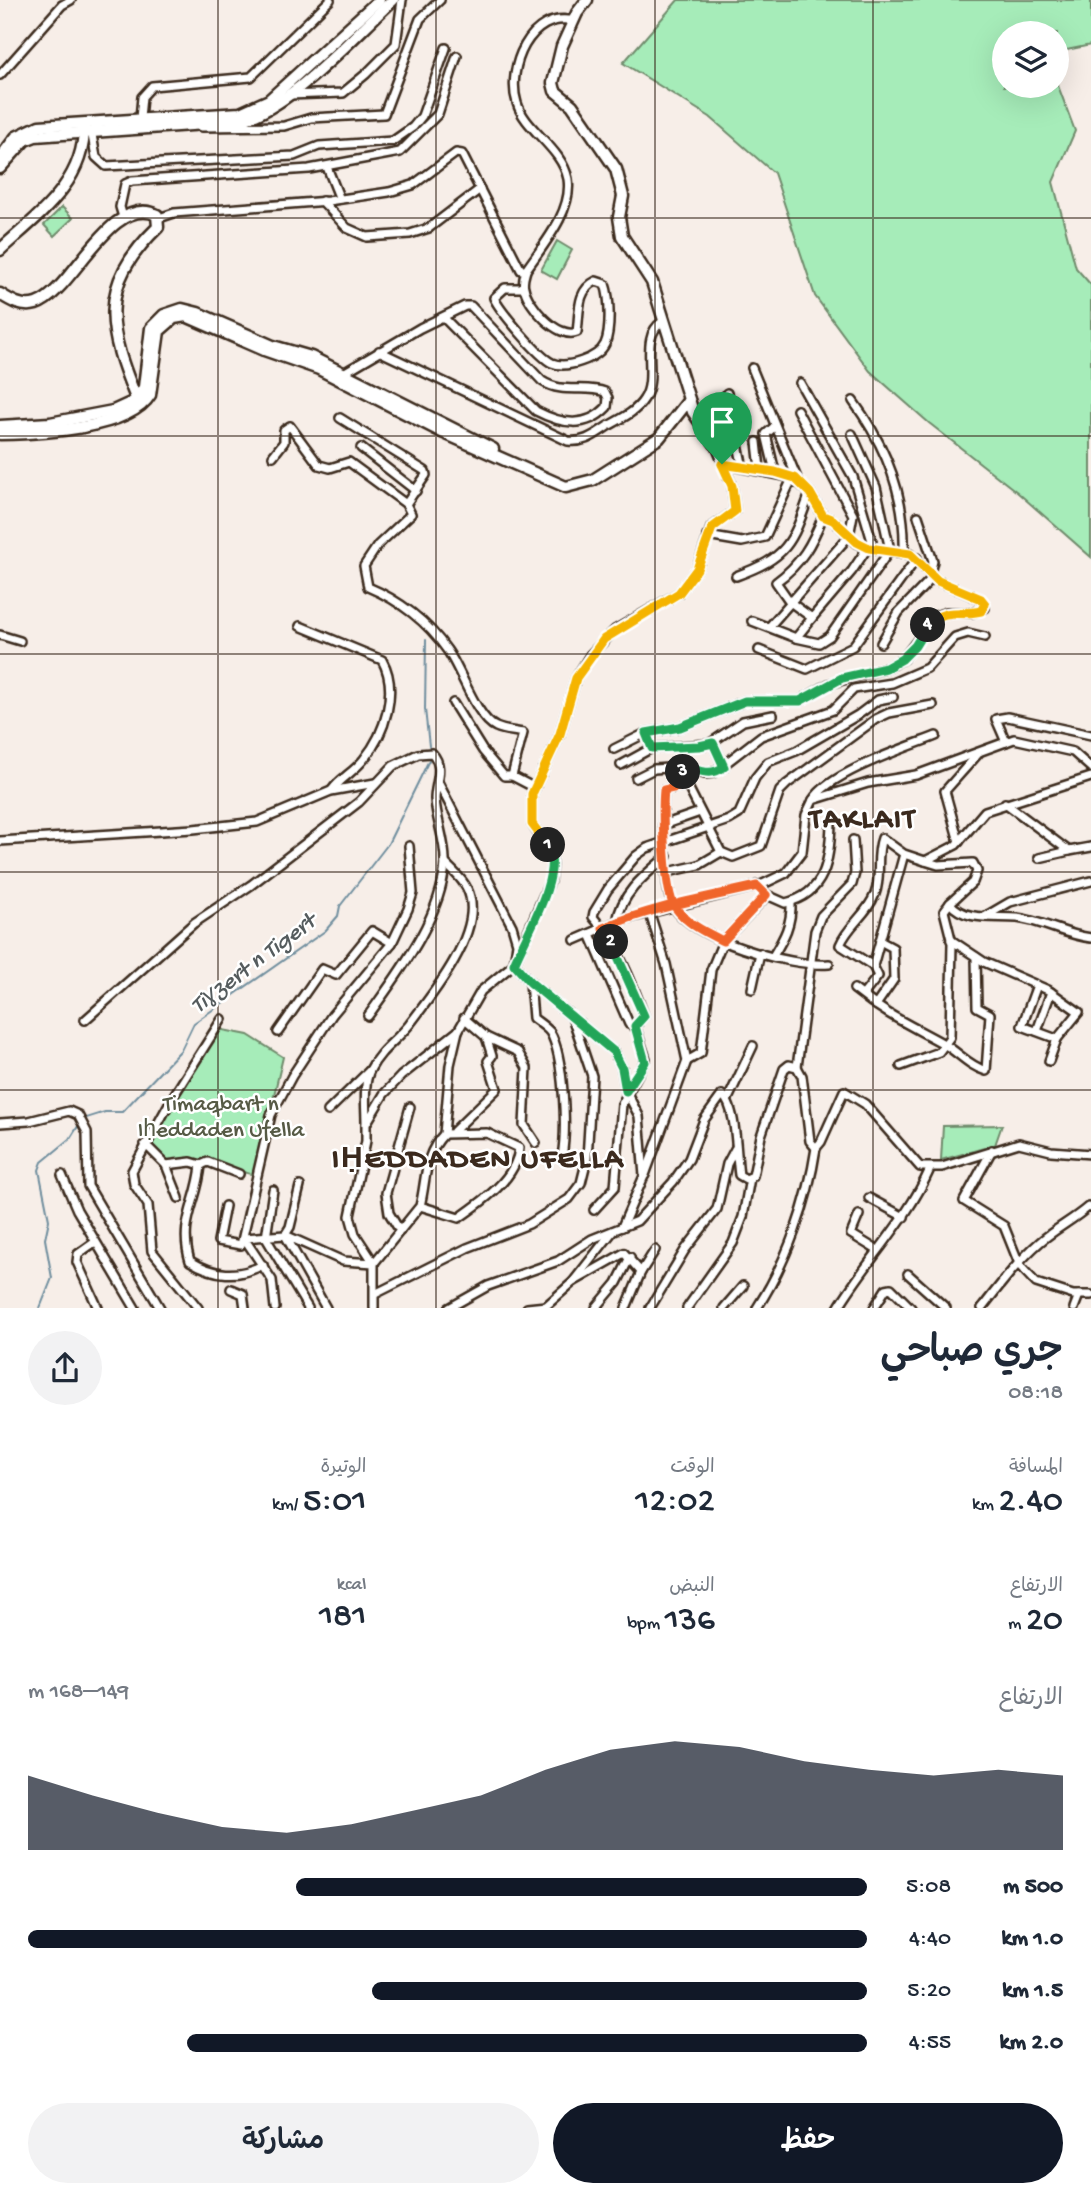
<!DOCTYPE html>
<html lang="ar">
<head>
<meta charset="utf-8">
<style>
	:root { --surface:#fff; --page:#f2f2f3; --text:#1f2937; --muted:#747a83; --accent:#111827 }
	body { margin:0; font-family:"Gochi Hand","Playpen Sans Arabic",sans-serif; background:var(--page); color:var(--text); direction:rtl; height:100vh; display:flex; flex-direction:column; font-size:26px; white-space:nowrap }
	* { box-sizing:border-box; margin:0 }
	p { font-size:23px; color:var(--muted) }
	.icon { flex:none; width:38px; height:38px; fill:none; stroke:currentColor; stroke-width:2; stroke-linecap:round; stroke-linejoin:round }
	.map { position:relative; height:1308px; overflow:hidden; direction:ltr }
	.side { display:flex; flex-direction:column; background:var(--surface); flex:1 }
	.side>* { flex:none }
	.buttons { position:absolute; left:992px; top:21px; display:grid; gap:14px }
	.buttons a { display:grid; place-items:center; width:77px; height:77px; border-radius:50%; background:var(--surface); box-shadow:0 7px 28px #0002; font-size:35px }
	.pin { position:absolute; display:grid; place-items:center; width:60px; height:60px; color:#fff; margin:-72px -30px; border-radius:50% 50% 50% 0; rotate:-45deg; box-shadow:0 0 7px #0007 }
	.pin .icon { rotate:45deg }
	.km { position:absolute; width:35px; height:35px; margin:-18px; border-radius:50%; background:#222; color:#fff; font-size:19px; line-height:35px; text-align:center }
	.round { display:grid; place-items:center; flex:none; width:74px; height:74px; border-radius:37px; background:var(--page) }
	.overview { display:flex; align-items:center; justify-content:space-between; height:119px; padding:0 28px }
	h1 { font-size:38px; font-weight:600; line-height:52px }
	.figures { display:grid; grid-template-columns:repeat(3,1fr); gap:10px; height:119px; padding:7px 28px }
	.figures div { display:grid; align-content:center }
	.figures b { font-size:35px; font-weight:600 }
	.figures small { font-size:19px; font-weight:400 }
	.figures p { font-size:19px }
	.chart { height:196px; padding:14px 28px }
	.chart p { display:flex; justify-content:space-between }
	.chart svg { width:100%; height:126px; margin-top:7px; fill:var(--accent); opacity:.7 }
	.action { display:flex; gap:14px; margin-top:auto; padding:14px 28px }
	.action a { flex:1; height:80px; border-radius:42px; background:var(--accent); color:#fff; font-size:28px; font-weight:600; line-height:80px; text-align:center }
	.action a+a { background:var(--page); color:var(--text) }
	ul { padding:0 28px; list-style:none; font-size:23px }
	li { display:grid; grid-template-columns:112px 84px 1fr; align-items:center; height:52px }
	li i { height:18px; border-radius:9px; background:var(--accent) }
	.map>svg:first-child { display:block }
</style>
</head>
<body>
<div class="map">
<svg width="1091" height="1308" viewBox="0 0 1091 1308">
	<rect width="100%" height="100%" fill="#f7eee8"/>
	<filter id="ink" filterUnits="userSpaceOnUse"><feTurbulence type="fractalNoise" baseFrequency=".0143" numOctaves="2"/><feDisplacementMap in="SourceGraphic" scale="14" xChannelSelector="R" yChannelSelector="G"/><feConvolveMatrix kernelMatrix="1 2 1 2 8 2 1 2 1" color-interpolation-filters="sRGB"/></filter>
	<g filter="url(#ink)">
		<g fill="#a6ecb9" stroke="#708b6c" stroke-width="2">
			<polygon points="678,0 1091,0 1091,45 1057,52 1057,33 1004,33 1004,86 1057,83 1075,131 1053,182 1076,268 1091,285 1091,557 1017,492 929,423 870,371 815,296 774,173 710,117 623,63"/>
			<polygon points="62,207 73,218 54,236 44,225"/>
			<polygon points="557,241 572,250 557,279 541,270"/>
			<polygon points="218,1029 248,1035 283,1057 255,1175 190,1159 164,1163 150,1145"/>
			<polygon points="1002,1125 995,1145 941,1160 943,1126"/>
		</g>
		<g fill="none" stroke-linecap="round" stroke-linejoin="round">
			<g stroke="#6f8e9e" stroke-width="2">
				<polyline points="426,640 425,709 429,746"/>
				<polyline points="86,1118 105,1112 122,1112 181,1050 194,1023 325,931 338,916 340,906 388,844 429,760"/>
				<polyline points="40,1308 52,1278 45,1239 49,1220 39,1170 42,1162 70,1139 80,1123"/>
			</g>
			<g stroke="#3b2a1e" stroke-width="12">
				<g id="street">
					<polyline points="0,75 62,5 71,0"/>
					<polyline points="289,95 343,93 366,74 396,44 402,0"/>
					<polyline points="140,118 142,97 152,86 251,77 330,0"/>
					<polyline points="201,127 284,126 311,118 384,114 420,19 440,0"/>
					<polyline points="85,132 92,135 96,157 106,166 294,156 319,146 393,141 413,127 422,116 446,48"/>
					<polyline points="327,167 339,197"/>
					<polyline points="322,201 347,228 367,237 410,234 429,228 480,189"/>
					<polyline points="123,217 120,207 125,184 132,181 309,169 400,152 438,114 457,56"/>
					<path d="M159 218 174 213 328 201 389 192 413 185 456 153 462 154 521 270H526C543 245 573 211 568 179 562 148 525 130 517 103 506 69 530 10 574 21"/>
					<path d="M524 288H505L494 298C500 311 539 357 552 363 566 369 598 359 605 344 611 330 610 298 605 284L596 281C576 291 580 312 577 332 558 340 527 305 524 287 522 281 525 275 526 270"/>
					<path d="M379 351 568 441C585 443 594 435 608 426 621 419 636 412 644 399 659 376 638 338 662 322"/>
					<polyline points="752,368 799,483"/>
					<path d="M340 375 420 328 465 306H471L542 381C563 395 585 384 605 392L608 398 607 407C586 429 561 424 536 411L443 317"/>
					<path d="M800 383 853 477 872 541 852 571 812 618 790 602 776 582C801 564 812 544 823 516"/>
					<polyline points="727,393 743,468"/>
					<path d="M853 401C886 446 906 496 904 552"/>
					<polyline points="340,418 425,471 426,475 406,504"/>
					<polyline points="774,427 766,434 775,472"/>
					<polyline points="757,442 760,469"/>
					<polyline points="361,448 416,491"/>
					<path d="M273 456 284 442V430L290 426 319 465 330 468 349 462 406 504 411 514 378 545 364 566 368 587C399 600 428 622 447 650 461 669 476 718 496 727 504 731 515 731 523 733L512 776 535 788"/>
					<polyline points="722,464 795,478"/>
					<polyline points="918,516 933,561 930,573"/>
					<path d="M736 576C788 557 792 544 810 493"/>
					<polyline points="752,621 796,638 819,643 830,636 890,550 876,487 852,434"/>
					<path d="M300 626 382 660C399 690 385 734 364 759 355 771 341 778 332 790"/>
					<polyline points="769,627 849,536 853,515 797,410"/>
					<polyline points="0,635 20,641"/>
					<polyline points="796,638 812,618"/>
					<polyline points="881,643 899,612 933,577"/>
					<polyline points="759,650 807,669 853,646 917,558"/>
					<polyline points="453,703 483,751 504,776 512,776"/>
					<path d="M936 736C905 748 829 773 813 800L868 783 916 775 1014 739 1073 752 1091 768"/>
					<polyline points="1006,742 996,719 1008,717 1091,735"/>
					<polyline points="713,743 724,767"/>
					<polyline points="614,749 646,733 680,727 745,701 800,701 829,684 886,668 903,659 936,616 947,612 972,613 985,608 980,599 938,581 910,554 869,548 857,543 833,520 823,516 810,493 799,483 790,483 765,537 742,542 707,536"/>
					<polyline points="621,765 652,748 709,744 743,721 773,715"/>
					<path d="M1091 777 985 811 956 845 925 861 938 865 973 863 977 871 973 882 950 903C964 922 996 916 1017 918 1043 921 1065 935 1091 938"/>
					<polyline points="636,778 654,769 682,767"/>
					<polyline points="438,782 512,926 517,943 514,964 530,982 614,1052 622,1068 626,1091 639,1116 644,1176 622,1227"/>
					<polyline points="687,785 682,767 705,774 713,773 761,736 833,710 854,689 892,683 927,668 955,637 968,633 985,637"/>
					<polyline points="1005,803 1069,851 1091,847"/>
					<polyline points="663,825 700,812"/>
					<polyline points="0,841 193,829 257,822 331,791 375,783"/>
					<polyline points="959,842 945,791 978,754"/>
					<path d="M904 854 873 966 840 945C848 925 867 915 875 894 882 876 875 857 882 838L904 854 925 861"/>
					<polyline points="1039,858 1069,851"/>
					<polyline points="668,872 699,865 721,852"/>
					<path d="M757 885 767 895 785 903C826 894 830 859 831 823"/>
					<polyline points="650,914 666,964 687,1061 701,1053 711,970 723,941 767,895"/>
					<polyline points="986,916 1010,902 1091,881"/>
					<path d="M617 922C621 893 646 874 667 856"/>
					<polyline points="590,934 629,1024 635,1026"/>
					<polyline points="575,940 621,920 761,885 786,873 802,852 806,815 813,800"/>
					<polyline points="951,940 984,962 1048,990 1079,1012 1057,1039 1022,1026 1037,985"/>
					<path d="M773 956C784 938 792 924 791 902"/>
					<path d="M829 964C791 967 689 940 672 903 664 886 662 810 664 790L687 785 721 852 733 857 761 846 780 791 787 784 876 719 889 713 933 705"/>
					<path d="M530 982 533 1018C538 1022 546 1027 550 1032 564 1055 567 1130 562 1156"/>
					<polyline points="752,989 760,953"/>
					<path d="M854 989C886 1015 910 1025 944 1044 959 1053 969 1066 986 1071L990 1014 977 1007 976 957"/>
					<polyline points="863,995 878,976 873,966"/>
					<polyline points="876,1005 894,979 893,948 880,941"/>
					<polyline points="464,1018 486,1037"/>
					<path d="M85 1020 194 923 251 885 359 802 393 766 418 754 432 753C445 767 435 783 435 799 436 820 446 842 445 863 442 917 398 974 368 1016"/>
					<polyline points="1037,1031 1051,992"/>
					<polyline points="278,1032 322,969 336,975 372,931 392,943"/>
					<polyline points="1049,1061 1057,1039"/>
					<polyline points="901,1066 939,1052 950,1037 952,943 944,911 950,903"/>
					<polyline points="797,1067 815,931 821,916 852,884 855,873 853,840"/>
					<polyline points="728,1099 753,1046"/>
					<polyline points="328,1111 370,1070"/>
					<polyline points="0,1123 29,1121 69,1111 78,1115 87,1132 88,1186 160,1308"/>
					<path d="M366 1123C366 1106 363 1085 370 1070 380 1050 396 1041 409 1025 432 995 480 936 470 897 467 883 455 873 445 863"/>
					<polyline points="454,1131 497,1089 488,1061 492,1056 486,1037 518,1052 527,1068 524,1125 536,1143"/>
					<polyline points="444,1134 450,1065 458,1031"/>
					<polyline points="145,1144 166,1165 191,1162 201,1165 208,1162 239,1174"/>
					<polyline points="992,1150 964,1201 1004,1226 1020,1266 1036,1283 1073,1295 1091,1295"/>
					<polyline points="166,1165 179,1198"/>
					<path d="M201 1165C198 1202 178 1222 190 1261 215 1276 237 1278 263 1265"/>
					<polyline points="62,1175 77,1210 135,1308"/>
					<polyline points="645,1175 687,1061"/>
					<polyline points="300,1186 290,1227 285,1235 326,1308"/>
					<polyline points="273,1190 266,1238 308,1308"/>
					<polyline points="869,1198 904,1217"/>
					<polyline points="225,1206 218,1241 241,1245 271,1115 292,1076 332,1015 392,943 408,909 413,893 409,846"/>
					<path d="M594 1210 615 1187 622 1104 646 1059 635 1026 644 1016C632 981 617 944 593 917L594 912 608 889 636 856 647 848 729 820 739 814 755 778 768 762 796 751 858 715 878 700 893 697"/>
					<polyline points="859,1215 851,1234 877,1250"/>
					<polyline points="400,1231 389,1213 386,1193 410,1107"/>
					<polyline points="95,1242 78,1254 77,1262 98,1308"/>
					<polyline points="641,1272 655,1250"/>
					<polyline points="908,1274 946,1308"/>
					<polyline points="573,1282 624,1253 641,1272 626,1308"/>
					<polyline points="231,1289 243,1294 245,1308"/>
					<polyline points="375,1294 467,1248 529,1224 569,1199 581,1183 587,1159 592,1076 572,1017"/>
					<polyline points="198,1308 152,1251 148,1205 134,1184 132,1171 171,1100 222,1019"/>
					<path d="M275 1308 272 1280 244 1238 285 1235 343 1261 374 1263 420 1206 459 1218C482 1202 517 1178 519 1148L487 1133 444 1134C423 1156 427 1179 420 1206"/>
					<polyline points="374,1308 374,1263 355,1234 350,1216 366,1141 366,1124 384,1094 401,1076 458,1031 481,991 514,964 550,881 552,864 551,853 532,824 532,794 560,734 576,678 590,655 615,630 679,593 697,569 711,528 735,511 732,486 715,444 715,416"/>
					<path d="M449 1308 488 1286 558 1261 592 1239 637 1221 673 1182 689 1159 704 1120 722 1095C737 1106 736 1156 739 1175L746 1179 753 1176 761 1136 784 1069 789 1065 797 1067 802 1076 810 1141 816 1148 821 1142 844 1091 865 1104 920 1167H942L1019 1143 1051 1151 1091 1154"/>
					<polyline points="527,1308 546,1306 573,1282 613,1231"/>
					<polyline points="596,1308 617,1283 630,1257"/>
					<polyline points="650,1308 685,1250 717,1209 727,1164 735,1149"/>
					<polyline points="687,1308 733,1243 743,1217 750,1178"/>
					<polyline points="724,1308 743,1286"/>
					<path d="M757 1308C787 1262 808 1202 816 1148"/>
					<path d="M838 1308C867 1260 907 1221 930 1169"/>
					<polyline points="874,1308 886,1289 891,1288 911,1308"/>
					<path d="M982 1308C1000 1285 1018 1261 1040 1242 1055 1229 1073 1220 1088 1207L1091 1208"/>
					<polyline points="1074,1308 1079,1295"/>
				</g>
			</g>
			<g stroke="#3b2a1e" stroke-width="15">
				<g id="secondary">
					<polyline points="587,0 577,13 562,46 553,83 555,91 572,105 616,169 623,196 619,217 622,236 652,282 693,412 715,444"/>
					<polyline points="0,158 16,137 39,126 240,113 269,100 379,0"/>
					<path d="M0 168 25 140 35 136 234 122C288 112 352 37 393 0"/>
					<path d="M0 250C37 216 85 183 84 126"/>
					<path d="M0 294C11 301 22 308 36 304 71 294 111 192 157 215L158 227C96 287 108 330 138 403"/>
					<polyline points="0,426 50,423 113,411 137,400 144,387 151,328 164,315 182,309 198,313 273,346 311,357 493,449"/>
					<path d="M0 434C38 433 129 430 150 395L159 331 174 318 186 316 264 350 319 369 444 433 566 487 593 480 659 438 689 400"/>
				</g>
			</g>
			<use href="#street" stroke="#fff" stroke-width="7"/>
			<use href="#secondary" stroke="#fff" stroke-width="10"/>
		</g>
	</g>
	<g fill="none" stroke-linecap="round" stroke-linejoin="round" filter="url(#ink)">
		<g stroke="#fff" stroke-width="14">
			<polyline id="split-1" points="548,845 532,824 532,794 560,734 576,678 604,639 679,593 697,569 712,528 735,511 732,486 722,464"/>
		</g>
		<g stroke="#fff" stroke-width="14">
			<path id="split-2" d="M548 845C563 876 526 934 514 964L530 982 614 1052 622 1068 626 1091 645 1062 635 1026 644 1016 611 942"/>
		</g>
		<g stroke="#fff" stroke-width="14">
			<path id="split-3" d="M611 942 603 928C651 907 706 898 757 886L766 895 723 941C705 932 687 924 675 907 664 893 662 810 664 790L687 785 683 772"/>
		</g>
		<g stroke="#fff" stroke-width="14">
			<path id="split-4" d="M683 772 682 767C700 769 707 778 724 767L713 743 699 746 652 748 646 733 680 727 745 701H800L842 678 886 668 902 659 915 646 928 625"/>
		</g>
		<g stroke="#fff" stroke-width="14">
			<path id="split-5" d="M722 464 775 472 795 478 810 493 823 516 833 520 857 542 869 548 910 554 938 581 981 599 985 604 981 611C960 616 944 607 928 625"/>
		</g>
		<use href="#split-1" stroke="#f5b400" stroke-width="9"/>
		<use href="#split-2" stroke="#22a559" stroke-width="9"/>
		<use href="#split-3" stroke="#f0652b" stroke-width="9"/>
		<use href="#split-4" stroke="#22a559" stroke-width="9"/>
		<use href="#split-5" stroke="#f5b400" stroke-width="9"/>
	</g>
	<path fill="none" stroke="#3b2a1e" stroke-width="2" stroke-opacity="0.55" d="M218 0V1308M436 0V1308M655 0V1308M873 0V1308M0 218H1091M0 436H1091M0 654H1091M0 872H1091M0 1090H1091"/>
	<g text-anchor="middle" stroke-width="5" stroke-linejoin="round" paint-order="stroke">
		<g font-size="23" fill="#565a45" stroke="#fff">
			<text x="221" y="1110">Timaqbart n<tspan x="221" dy="26">Iḥeddaden Ufella</tspan></text>
		</g>
		<g font-size="24" font-style="italic" fill="#555c5e" stroke="#fff">
			<text transform="translate(252 962) rotate(-37)" y="8">Tiɣzert n Tigert</text>
		</g>
		<g font-size="30" font-weight="bold" letter-spacing="2" fill="#3b2a1e" stroke="#fff">
			<text x="863" y="827">TAKLAIT</text>
			<text x="478" y="1167">IḤEDDADEN UFELLA</text>
		</g>
	</g>
</svg>
<div class="buttons">
<a><svg class="icon" aria-label="layers" viewBox="0 0 24 24"><path d="M12 4l9 5-9 5-9-5zM3 14l9 5 9-5"/></svg></a>
</div>
<div class="pin" style="left:722px;top:464px;background:#1e9e55"><svg class="icon" aria-label="arrive" viewBox="0 0 24 24"><path d="M6 21V4h12l-3 4 3 4H6"/></svg></div>
<b class="km" style="left:548px;top:845px">1</b>
<b class="km" style="left:611px;top:942px">2</b>
<b class="km" style="left:683px;top:772px">3</b>
<b class="km" style="left:928px;top:625px">4</b>
</div>
<section class="side">
<div class="overview"><div><h1>جري صباحي</h1><p>08:18</p></div><a class="round"><svg class="icon" aria-label="share" viewBox="0 0 24 24"><path d="M12 15V3M7 8l5-5 5 5M5 13v7h14v-7"/></svg></a></div>
<div class="figures">
<div><p>المسافة</p><b>2.40<small> km</small></b></div>
<div><p>الوقت</p><b>12:02</b></div>
<div><p>الوتيرة</p><b>5:01<small> /km</small></b></div>
</div>
<div class="figures">
<div><p>الارتفاع</p><b>20<small> m</small></b></div>
<div><p>النبض</p><b>136<small> bpm</small></b></div>
<div><p>kcal</p><b>181</b></div>
</div>
<div class="chart"><p><span>الارتفاع</span>149–168 m</p>
<svg viewBox="0 0 160 44" preserveAspectRatio="none"><path d="M0 44V18L10 25L20 31L30 36L40 38L50 35L60 30L70 25L80 16L90 9L100 6L110 8L120 13L130 16L140 18L150 16L160 18V44z"/></svg>
</div>
<ul>
<li><b>500 m</b>5:08<i style="width:68%"></i></li>
<li><b>1.0 km</b>4:40<i style="width:100%"></i></li>
<li><b>1.5 km</b>5:20<i style="width:59%"></i></li>
<li><b>2.0 km</b>4:55<i style="width:81%"></i></li>
</ul>
<div class="action"><a>حفظ</a><a>مشاركة</a></div>
</section>
</body>
</html>
